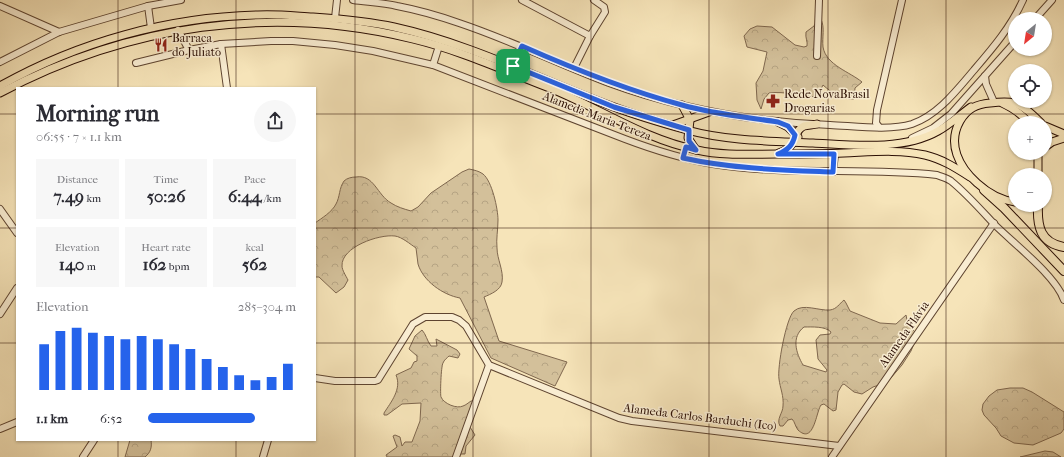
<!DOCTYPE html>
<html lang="en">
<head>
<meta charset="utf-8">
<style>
	:root { --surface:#fff; --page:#f7f7f7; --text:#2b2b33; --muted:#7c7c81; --accent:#2563eb }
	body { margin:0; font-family:"IM FELL French Canon",serif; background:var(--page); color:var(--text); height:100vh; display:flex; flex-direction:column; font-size:15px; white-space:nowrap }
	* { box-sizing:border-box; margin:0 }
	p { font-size:13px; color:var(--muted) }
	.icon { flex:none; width:22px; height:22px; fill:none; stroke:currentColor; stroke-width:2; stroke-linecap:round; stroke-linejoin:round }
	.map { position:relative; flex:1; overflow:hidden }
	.details { position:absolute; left:16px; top:87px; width:300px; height:354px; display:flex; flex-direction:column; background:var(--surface); border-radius:0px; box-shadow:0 1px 3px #0004 }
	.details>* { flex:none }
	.needle { width:26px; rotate:210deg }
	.fabs { position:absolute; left:1008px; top:12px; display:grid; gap:8px }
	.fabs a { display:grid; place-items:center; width:44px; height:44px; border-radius:50%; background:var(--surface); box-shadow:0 1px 3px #0004; font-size:20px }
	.pin { position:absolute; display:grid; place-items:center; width:34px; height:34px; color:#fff; margin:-17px; border-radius:8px; box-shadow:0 2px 6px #0006 }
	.round { display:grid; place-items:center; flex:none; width:42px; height:42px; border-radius:21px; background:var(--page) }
	.summary { display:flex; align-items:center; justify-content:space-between; height:68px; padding:0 20px }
	h1 { font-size:22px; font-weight:700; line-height:30px }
	.figures { display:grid; grid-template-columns:repeat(3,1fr); gap:6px; height:68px; padding:4px 20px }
	.figures div { display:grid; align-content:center; border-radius:0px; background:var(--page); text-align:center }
	.figures b { font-size:17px; font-weight:700 }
	.figures small { font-size:11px; font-weight:400 }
	.figures p { font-size:11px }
	.chart { height:112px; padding:8px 20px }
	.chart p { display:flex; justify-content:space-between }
	.chart svg { width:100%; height:72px; margin-top:4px; stroke:var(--accent); stroke-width:6 }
	ul { padding:0 20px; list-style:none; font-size:13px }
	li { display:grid; grid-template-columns:64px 48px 1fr; align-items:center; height:30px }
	li i { height:10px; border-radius:5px; background:var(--accent) }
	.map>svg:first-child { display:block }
</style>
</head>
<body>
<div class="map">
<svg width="1064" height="457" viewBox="0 0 1064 457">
	<defs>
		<pattern id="forest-crowns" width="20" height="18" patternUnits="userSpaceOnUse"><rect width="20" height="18" fill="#d3c09a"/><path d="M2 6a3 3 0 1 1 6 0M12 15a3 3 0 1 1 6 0" fill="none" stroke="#b5a483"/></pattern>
	</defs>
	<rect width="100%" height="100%" fill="#f6e4b9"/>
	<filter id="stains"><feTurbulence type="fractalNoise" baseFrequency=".005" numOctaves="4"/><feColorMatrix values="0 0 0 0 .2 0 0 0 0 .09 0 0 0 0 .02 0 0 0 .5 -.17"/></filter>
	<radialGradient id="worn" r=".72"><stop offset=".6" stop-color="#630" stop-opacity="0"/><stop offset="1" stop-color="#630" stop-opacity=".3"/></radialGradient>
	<g fill="url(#forest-crowns)" stroke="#7f674e" fill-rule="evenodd">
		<path d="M818 19H821C825 28 822 37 823 47 826 65 850 72 862 82L855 88 854 99C841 99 833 94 823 85L817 97C801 96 785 91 769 93L764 99 761 109 757 100 756 83 763 71 767 52 747 47 744 36 750 29 757 26 772 27 795 45 804 47 807 46C808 42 805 38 806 32L814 26Z"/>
		<path d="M469 169C474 170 479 171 483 174 492 181 498 209 498 220 498 230 496 239 497 248 497 259 504 271 502 282 501 290 491 294 484 297L499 341 567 362 555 386 491 358 460 298C443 295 423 281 418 264 417 259 417 253 416 248 410 244 402 237 395 236 379 234 341 247 342 266 342 270 346 276 348 280L344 287 336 293 319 277H315V223C322 218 332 212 336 204 340 197 339 188 344 181 347 178 352 177 356 177 374 174 377 195 391 203 397 207 404 209 411 211L418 207 431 193 462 172Z"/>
		<path d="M844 300 846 303 850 311 880 323 896 324 906 315 908 325 916 333 913 346 911 351 902 365 890 379 882 384 873 387 862 394 854 392 844 384 842 385 838 392 836 410 833 411 824 404 821 405C816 412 814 445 798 430 795 426 795 422 792 419L788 420 783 426H780C776 419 783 413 783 406 784 396 780 388 779 379 777 368 786 318 794 311 803 303 819 311 830 310 837 309 839 304 844 300ZM804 327C812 327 825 326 831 332L830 334 820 335 816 340 818 359 827 370 826 372 803 365C796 353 791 337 804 327Z"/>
		<path d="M422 330C426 334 427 341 431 346H437L436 339 457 350 460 354 458 358 449 356C447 358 444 360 443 363 441 366 440 395 441 397 444 404 457 409 463 406 466 405 468 403 471 401H473L470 427 475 435 466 446 465 454H457L452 457H387L386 455 397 447 393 436 395 435 400 437 402 446 405 442H412L420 421 421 403 402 404 387 415H384V413C391 402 402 389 396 375L411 368 414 362 417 361V356L409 349 415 336Z"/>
		<polygon points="1010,388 1023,388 1032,392 1064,412 1064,429 1061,433 1033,445 1014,443 1001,436 996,428 984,415 982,410 983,404 989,396 997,390"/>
		<path d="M130 440H151C152 447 151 452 145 457H125Z"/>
		<polygon points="1045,451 1053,452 1061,457 1020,457"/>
	</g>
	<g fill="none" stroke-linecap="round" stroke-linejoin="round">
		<g stroke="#5e4430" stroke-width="8">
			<g id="minor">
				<path d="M353 0C367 2 383 3 397 6 418 10 439 16 459 23 510 40 559 64 609 83 680 109 754 122 830 125 854 126 890 131 912 124 938 115 956 91 974 70 992 49 1011 27 1023 0"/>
				<polyline points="522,0 590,36"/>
				<polyline points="0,6 59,32"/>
				<polyline points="148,6 151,28"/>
				<polyline points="335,18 337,0"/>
				<polyline points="1035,19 1052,0"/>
				<polyline points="178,30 189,50"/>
				<polyline points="221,44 227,88"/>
				<polyline points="817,56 819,0"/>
				<polyline points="0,62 59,32 148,6 181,0"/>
				<path d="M136 63 189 50 221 44 271 41H293L335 45 373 51 433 65 625 139C654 150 683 159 713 164 787 176 863 167 937 175 942 177 947 178 951 181 967 194 980 209 994 224 1013 243 1056 276 1064 300"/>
				<polyline points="433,65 439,46"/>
				<polyline points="513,66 522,47"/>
				<polyline points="574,68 590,36 605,12 604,7 594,0"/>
				<polyline points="985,76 986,84 994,102"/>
				<polyline points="879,127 876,123 877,110 902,0"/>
				<polyline points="912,138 933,128 951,114 1015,42"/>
				<polyline points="833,172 835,154"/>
				<polyline points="0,209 17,233"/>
				<polyline points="0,314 17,288"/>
				<polyline points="315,378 335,381 375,381 378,380 413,324 425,317 452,317 459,320 466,326 489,365 619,418 632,421 839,446"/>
				<polyline points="0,429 17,422"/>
				<polyline points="83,457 94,440"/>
				<polyline points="263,457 268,440"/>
				<polyline points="456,457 489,365"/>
				<polyline points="832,457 994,223"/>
			</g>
		</g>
		<g stroke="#2b0e03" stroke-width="9">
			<g id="major">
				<path d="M0 86C78 42 168 17 258 15 276 14 295 16 313 17 341 19 368 21 394 27 471 44 541 80 614 107 638 116 662 123 687 130 727 141 771 141 813 143 852 145 903 151 938 131 949 125 960 115 971 107"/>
				<path d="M0 93C128 25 272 4 413 39 459 50 503 70 547 87 598 107 643 139 697 150 723 156 751 154 778 154 800 154 822 154 844 153 871 152 898 149 925 155 942 159 956 168 970 177"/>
				<path d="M1002 103C1013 108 1021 113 1029 123"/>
				<polyline points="682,105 690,120 688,138 696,150"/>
				<polyline points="778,122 788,127 798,137"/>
				<polyline points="673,125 709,112"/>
				<polyline points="1045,126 1064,134"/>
				<polyline points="1045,147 1052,142 1064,138"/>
				<path d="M779 153C784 151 789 149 792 144 797 138 795 130 804 126 808 125 813 125 817 124"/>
				<polyline points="1038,153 1038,175"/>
				<path d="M1015 202C1000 200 988 193 977 183 959 167 947 144 960 121 967 109 976 104 990 103 998 102 1007 101 1014 103 1025 107 1033 115 1041 123"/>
			</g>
		</g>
		<g stroke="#2b0e03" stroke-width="10">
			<g id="highway">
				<polyline points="984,190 1004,208 1064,271"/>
				<path d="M1038 205C1037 226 1040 243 1064 247"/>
			</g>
		</g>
		<use href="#minor" stroke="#f9edd2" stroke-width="6"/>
		<use href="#major" stroke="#f6e4b9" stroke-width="7"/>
		<use href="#highway" stroke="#f6e4b9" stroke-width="8"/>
	</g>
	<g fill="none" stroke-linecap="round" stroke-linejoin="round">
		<g stroke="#fff" stroke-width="8">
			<path id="route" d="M522 46C574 69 626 90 682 105 713 114 746 117 778 122L788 126 795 135C793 145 788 150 778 154H834L833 172C783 170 733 169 683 158L686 147 696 150 689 141V130L614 107 513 66Z"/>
		</g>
		<use href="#route" stroke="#2563eb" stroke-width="5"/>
	</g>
	<path fill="none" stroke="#2b0e03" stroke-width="1" stroke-opacity="0.55" d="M118 0V88M236 0V88M355 0V457M473 0V457M591 0V457M709 0V457M828 0V457M946 0V457M0 114H17M315 114H1064M0 228H17M315 228H1064M0 343H17M315 343H1064M118 440V457M236 440V457"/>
	<defs>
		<g id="restaurant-bare" transform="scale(1.08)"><path d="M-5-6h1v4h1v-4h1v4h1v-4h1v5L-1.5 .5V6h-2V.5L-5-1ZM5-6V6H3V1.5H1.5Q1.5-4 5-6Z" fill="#8f2418" stroke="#f9edd2" stroke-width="2.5" paint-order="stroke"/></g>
		<g id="pharmacy-bare" transform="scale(1.08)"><path d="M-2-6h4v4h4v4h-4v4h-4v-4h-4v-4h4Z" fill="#8f2418" stroke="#f9edd2" stroke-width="2.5" paint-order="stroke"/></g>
	</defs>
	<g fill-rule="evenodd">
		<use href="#restaurant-bare" x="161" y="45"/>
		<use href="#pharmacy-bare" x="773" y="101"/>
	</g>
	<g text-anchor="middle" stroke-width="3" stroke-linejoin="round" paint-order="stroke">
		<g font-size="12" fill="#2b0e03" stroke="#f9edd2" text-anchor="start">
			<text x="172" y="42">Barraca<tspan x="172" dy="14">do Juliato</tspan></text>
			<text x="784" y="98">Rede NovaBrasil<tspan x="784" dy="14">Drogarias</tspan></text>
		</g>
		<g font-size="12" fill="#2b0e03" stroke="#f9edd2">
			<text transform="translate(597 116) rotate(21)" y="4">Alameda Maria Tereza</text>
			<text transform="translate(904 334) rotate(-55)" y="4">Alameda Flávia</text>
			<text transform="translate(700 417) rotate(7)" y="4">Alameda Carlos Barduchi (Ico)</text>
		</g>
	</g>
	<rect width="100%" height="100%" filter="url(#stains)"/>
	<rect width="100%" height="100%" fill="url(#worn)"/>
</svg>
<div class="fabs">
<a><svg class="needle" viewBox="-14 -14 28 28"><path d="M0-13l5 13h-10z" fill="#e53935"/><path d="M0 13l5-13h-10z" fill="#7c7c81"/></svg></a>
<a><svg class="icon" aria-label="locate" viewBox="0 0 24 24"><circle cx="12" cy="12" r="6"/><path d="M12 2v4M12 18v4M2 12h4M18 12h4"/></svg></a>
<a>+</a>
<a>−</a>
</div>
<div class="pin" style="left:513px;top:66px;background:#1e9e55"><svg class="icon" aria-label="arrive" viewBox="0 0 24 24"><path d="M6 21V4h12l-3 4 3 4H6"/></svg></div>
<section class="details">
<div class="summary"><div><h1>Morning run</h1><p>06:55 · 7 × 1.1 km</p></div><a class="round"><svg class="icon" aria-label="share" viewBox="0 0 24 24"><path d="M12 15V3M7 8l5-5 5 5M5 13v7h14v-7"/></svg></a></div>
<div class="figures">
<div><p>Distance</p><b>7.49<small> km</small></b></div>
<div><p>Time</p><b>50:26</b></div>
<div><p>Pace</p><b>6:44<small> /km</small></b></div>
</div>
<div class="figures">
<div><p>Elevation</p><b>140<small> m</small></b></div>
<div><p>Heart rate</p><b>162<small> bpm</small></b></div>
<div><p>kcal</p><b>562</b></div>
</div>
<div class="chart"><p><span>Elevation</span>285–304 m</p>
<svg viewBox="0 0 160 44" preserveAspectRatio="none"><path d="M5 44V16M15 44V8M25 44V6M35 44V9M45 44V11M55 44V13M65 44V11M75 44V13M85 44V16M95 44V19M105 44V25M115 44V30M125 44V35M135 44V38M145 44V36M155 44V28"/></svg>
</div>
<ul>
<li><b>1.1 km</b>6:52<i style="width:72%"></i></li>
</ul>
</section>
</div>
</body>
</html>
